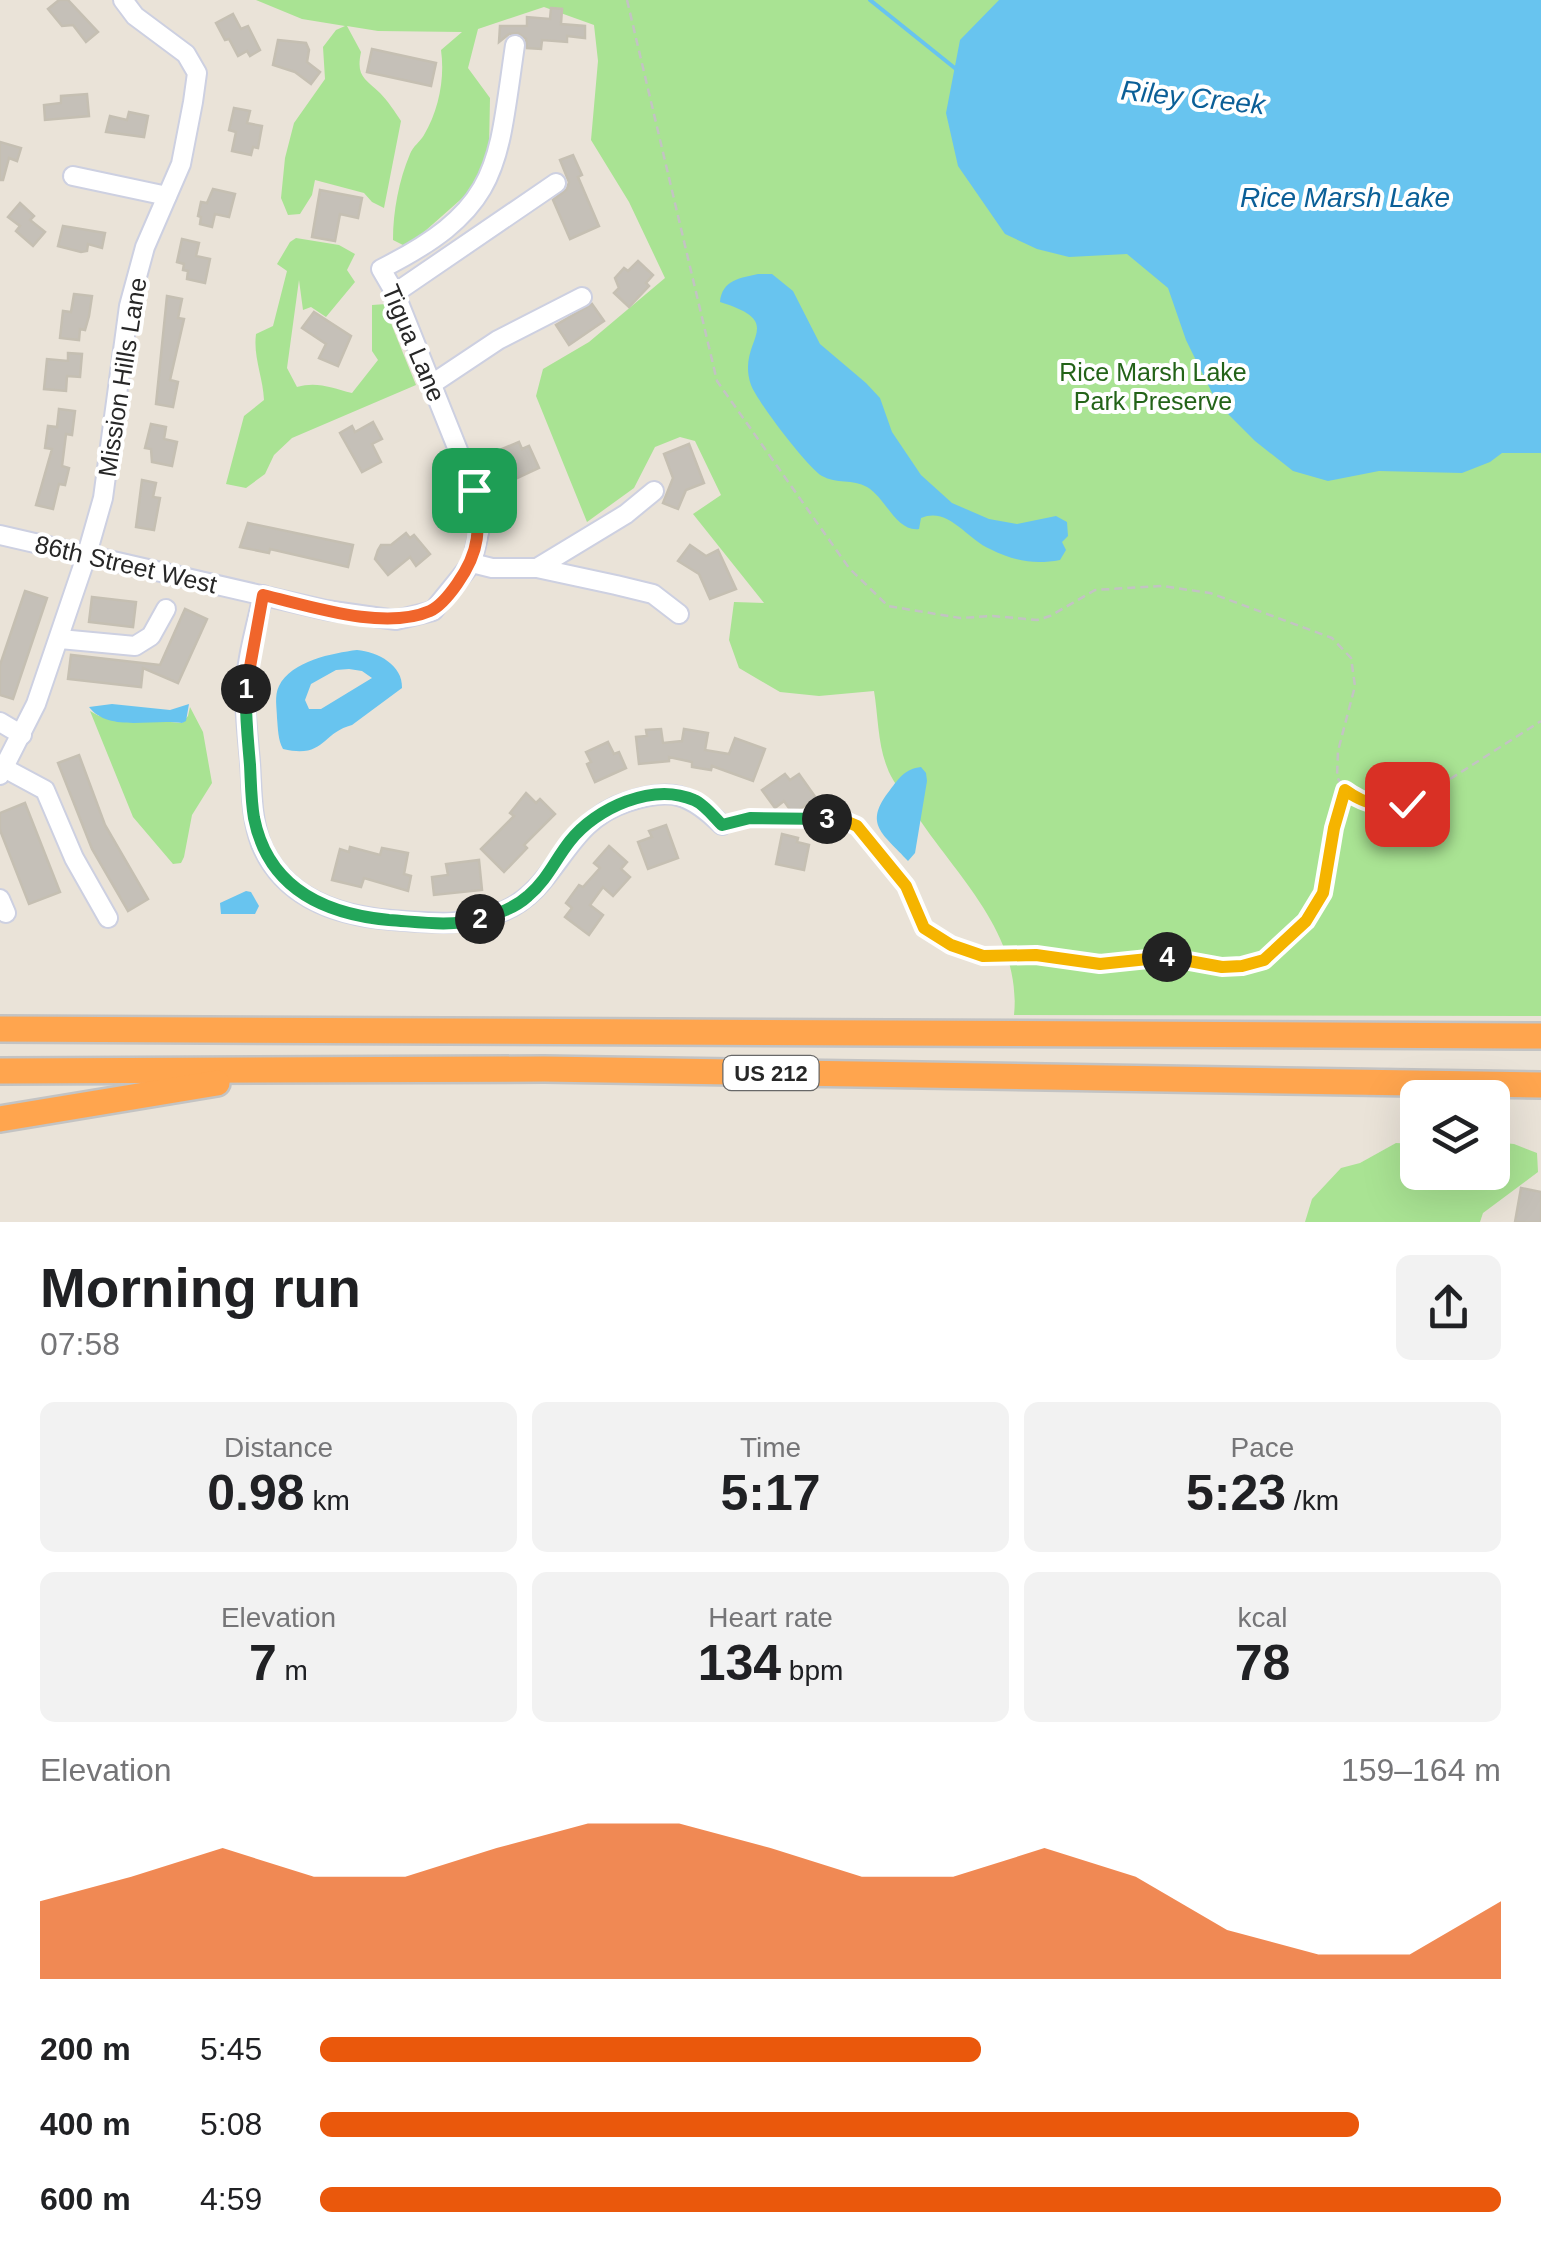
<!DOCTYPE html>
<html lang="en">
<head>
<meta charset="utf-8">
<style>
	:root { --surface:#fff; --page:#f2f2f2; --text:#202124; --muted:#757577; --accent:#ea580c }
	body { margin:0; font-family:Helvetica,sans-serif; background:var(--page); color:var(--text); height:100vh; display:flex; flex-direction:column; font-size:38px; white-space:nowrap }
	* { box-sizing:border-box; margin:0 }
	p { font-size:32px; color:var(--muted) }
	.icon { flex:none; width:55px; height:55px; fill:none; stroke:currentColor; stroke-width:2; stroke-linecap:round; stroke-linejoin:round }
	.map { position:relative; height:1222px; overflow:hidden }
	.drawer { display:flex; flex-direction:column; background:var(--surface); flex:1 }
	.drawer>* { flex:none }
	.tools { position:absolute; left:1400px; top:1080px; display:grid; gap:20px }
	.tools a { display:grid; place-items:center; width:110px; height:110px; border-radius:15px; background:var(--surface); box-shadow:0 10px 40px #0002; font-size:50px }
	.pin { position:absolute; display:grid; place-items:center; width:85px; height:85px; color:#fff; margin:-42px; border-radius:20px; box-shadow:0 5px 15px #0006 }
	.km { position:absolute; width:50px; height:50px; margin:-25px; border-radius:50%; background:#222; color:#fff; font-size:28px; line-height:50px; text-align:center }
	.round { display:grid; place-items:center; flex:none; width:105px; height:105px; border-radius:15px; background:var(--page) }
	.headline { display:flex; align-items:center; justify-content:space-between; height:170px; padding:0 40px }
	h1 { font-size:55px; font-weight:800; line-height:75px }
	.stats { display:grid; grid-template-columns:repeat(3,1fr); gap:15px; height:170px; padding:10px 40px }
	.stats div { display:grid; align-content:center; border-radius:15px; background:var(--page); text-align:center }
	.stats b { font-size:50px; font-weight:800 }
	.stats small { font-size:28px; font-weight:400 }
	.stats p { font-size:28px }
	.chart { height:280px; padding:20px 40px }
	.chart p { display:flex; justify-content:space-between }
	.chart svg { width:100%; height:180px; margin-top:10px; fill:var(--accent); opacity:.7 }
	ul { padding:0 40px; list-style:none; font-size:32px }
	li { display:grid; grid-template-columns:160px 120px 1fr; align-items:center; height:75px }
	li i { height:25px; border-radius:12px; background:var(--accent) }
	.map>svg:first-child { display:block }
</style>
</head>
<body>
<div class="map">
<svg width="1541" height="1222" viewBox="0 0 1541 1222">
	<rect width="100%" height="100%" fill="#eae3d8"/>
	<g fill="#a9e393">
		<path d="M256 0H1541V1016L1014 1015C1023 929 947 868 907 800 900 790 891 779 887 767 878 745 878 715 874 691L819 696 780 692 739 668 729 640 734 602 764 603 693 514 721 495 695 441 680 437 655 447 634 488 587 522 536 396 543 369 589 342 665 278 629 202 591 140 598 61 594 25 544 7 478 29 468 68 490 98 489 148 476 186 407 247 393 240C393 211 399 180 410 154 413 146 420 142 424 135 439 110 445 78 441 50L462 32 378 31 347 26 361 52C356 76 364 78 380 93 388 101 395 112 401 121L384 208 372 202 364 193 315 180 312 195 300 214 288 215 281 198 285 158 294 123 325 79 323 47 336 30 345 26 302 19Z"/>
		<path d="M296 238 339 245 355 254 347 270 355 282 326 317 311 307 303 310 299 280 287 368 297 387C317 381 332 388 352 393L378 360 372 351V305L386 304 392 326 416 385 292 438 274 455 265 474 246 488 226 484 244 416 264 400C263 377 253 357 256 334L273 326 287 271 277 264 290 242Z"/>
		<polygon points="190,707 203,732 212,783 192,815 184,857 181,863 173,864 133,817 90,711 99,716 182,723 188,716"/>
		<polygon points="1493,1142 1514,1144 1537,1153 1538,1172 1483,1213 1480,1222 1305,1222 1312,1199 1341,1168 1360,1163 1396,1143 1417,1144 1418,1172 1492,1172"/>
	</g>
	<g fill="#68c4ef" fill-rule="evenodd">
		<polygon points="999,0 1541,0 1541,453 1502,453 1490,462 1462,473 1379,471 1328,481 1293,471 1255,441 1217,403 1186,340 1168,288 1127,254 1069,257 1037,249 1005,234 958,166 946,113 960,40"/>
		<path d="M758 274H772L793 291 820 344 866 383 880 398 892 432 921 475 952 503 989 519 1017 524 1056 516 1067 522 1068 536 1062 542 1066 550 1060 560C1034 565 1014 561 990 549 967 539 948 506 921 518L919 529C896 532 886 498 867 487 853 479 836 484 822 476 807 467 757 401 751 385 735 339 791 324 720 302 722 280 740 278 758 274Z"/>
		<path d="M357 650C378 652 403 665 402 688L352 725C321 733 325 759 283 749 278 740 278 729 277 718 277 708 274 696 279 686 291 661 333 653 357 650ZM349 669 362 671 372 678 321 709H309L305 700 311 684 336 670Z"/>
		<path d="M112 704 170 710 189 704 186 721 182 723C153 718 109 733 89 707Z"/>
		<path d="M921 767 926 773 927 781 915 853 908 861C884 834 862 825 890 790 899 778 905 769 921 767Z"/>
		<polygon points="246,891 251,892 259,906 255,914 221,914 220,903"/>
	</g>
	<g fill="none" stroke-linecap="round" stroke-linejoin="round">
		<polyline stroke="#68c4ef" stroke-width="4" points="870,0 956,69"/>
	</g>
	<g fill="#c5c0b8" stroke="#c5bfb2" stroke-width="2.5">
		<polygon points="59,0 68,0 98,32 86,42 73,25 62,26 48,9"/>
		<polygon points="551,8 562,9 561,24 585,26 585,38 567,36 567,42 542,40 541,49 527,48 526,39 518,33 509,34 499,42 500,26 527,26 527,17 550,19"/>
		<polygon points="233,14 241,29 248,26 260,50 250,56 247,51 238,56 229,39 225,40 216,23"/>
		<polygon points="278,40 306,43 309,50 307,62 320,72 311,84 295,72 273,65"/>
		<polygon points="372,49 436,63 431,86 367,72"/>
		<polygon points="87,94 89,116 45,120 44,105 61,103 61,96"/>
		<polygon points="234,108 250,111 247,123 262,126 258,148 253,147 251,155 232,151 236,132 229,130"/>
		<polygon points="129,112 148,116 144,137 106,132 110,116 127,120"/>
		<polygon points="0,142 21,148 17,161 9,158 3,180 0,180"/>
		<polygon points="573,155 582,175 578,177 599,226 570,239 553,200 567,189 569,182 560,160"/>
		<polygon points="213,189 235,194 229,217 215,214 212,227 200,224 201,217 198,216 201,202 207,203"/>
		<polygon points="320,190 362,198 358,218 340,214 335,241 312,237"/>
		<polygon points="20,203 34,216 30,220 45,232 33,246 16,231 20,226 8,217"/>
		<polygon points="63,226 105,233 102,248 88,244 87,251 81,252 58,246"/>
		<polygon points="182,239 199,243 196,256 210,259 205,283 187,279 188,271 183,270 184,264 177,262"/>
		<polygon points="638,261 653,275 646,283 649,286 629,307 614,293 619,288 615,278 624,268 628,271"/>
		<polygon points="74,294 92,296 89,316 85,330 80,329 79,340 60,338 63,311 71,312"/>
		<polygon points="167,296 182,299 178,318 184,319 170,380 178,382 173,407 156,404"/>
		<polygon points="592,304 604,321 569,345 556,325"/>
		<polygon points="314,312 351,336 338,366 319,358 326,344 302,328"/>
		<polygon points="68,353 82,354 80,377 67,376 66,391 44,389 47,359 68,361"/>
		<polygon points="59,409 75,411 72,435 66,434 62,466 69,468 65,485 59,484 53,509 36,505 52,449 45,448 48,426 57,427"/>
		<polygon points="373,422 382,439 372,444 381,462 362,472 340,433 352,426 355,432"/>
		<polygon points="151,424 166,427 164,439 177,442 172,466 152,462 151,449 145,448"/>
		<polygon points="519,442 522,449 529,446 539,468 515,479 502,449"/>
		<polygon points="689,444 704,483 686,490 678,509 663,503 673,478 664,454"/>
		<polygon points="142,480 156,483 153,497 160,498 154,530 136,527"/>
		<polygon points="248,523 353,545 348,567 270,549 269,553 240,547"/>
		<polygon points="406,533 410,538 414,535 430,554 416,566 410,557 388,575 375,559 378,550 381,545 391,545"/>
		<polygon points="690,545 706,556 718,550 736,589 710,599 699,574 678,561"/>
		<polygon points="25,591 47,598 13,699 0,695 0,665"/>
		<polygon points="92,597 136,602 133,627 89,622"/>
		<polygon points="185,609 207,619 178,683 143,668 141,687 68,679 71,655 160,665"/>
		<polygon points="661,729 663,743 682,741 684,729 708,733 705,750 729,754 735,738 765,749 753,781 712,766 711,770 692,767 692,762 669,757 669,761 639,764 636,737 647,736 646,730"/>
		<polygon points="608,742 614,754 619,752 626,768 595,782 587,764 591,762 586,752"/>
		<polygon points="79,755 105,825 148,899 128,911 92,849 58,763"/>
		<polygon points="785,774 790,780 799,774 816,798 793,814 784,801 775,808 762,790"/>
		<polygon points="526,793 536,803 540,799 555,814 524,845 527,848 504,872 481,849 514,816 510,813"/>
		<polygon points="25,803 60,892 29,904 0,830 0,813"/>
		<polygon points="666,825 678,858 648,869 638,842 652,837 649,831"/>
		<polygon points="782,834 798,838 797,842 809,845 804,870 776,864"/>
		<polygon points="609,846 627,862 621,869 630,877 613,896 603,887 590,905 603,915 589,935 565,917 572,908 566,903 579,885 583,887 600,868 594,863"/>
		<polygon points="350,847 380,855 382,848 408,853 404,874 411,876 408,891 364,878 361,887 332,880 340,849 349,852"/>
		<polygon points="479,860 482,890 434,895 432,877 448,875 446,864"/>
		<polygon points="1521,1188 1541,1192 1541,1222 1515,1222"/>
	</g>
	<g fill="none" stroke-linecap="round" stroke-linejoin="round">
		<g stroke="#cdd0e1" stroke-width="22">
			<g id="minor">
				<polyline points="73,176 167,196"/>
				<polyline points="395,293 556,183"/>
				<polyline points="432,384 498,340 582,297"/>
				<path d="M0 535 326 610 396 620 433 611 472 563 480 528 474 490 395 293 381 269C502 208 497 167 515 45"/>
				<polyline points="472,563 492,568 537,568 616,585 653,594 679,614"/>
				<polyline points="537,568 626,514 654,491"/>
				<path d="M263 595C256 627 246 660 245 693 245 715 248 739 250 761 252 789 251 818 261 844 284 899 339 916 392 920 431 923 467 927 504 911 559 887 564 822 627 802 672 787 690 794 722 825"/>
				<polyline points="60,639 135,646 151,636 166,609"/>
				<polyline points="0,722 22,735"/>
				<polyline points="4,768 45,790 74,858 108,918"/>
				<polyline points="0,775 36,704 87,554 103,498 129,306 145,247 181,164 193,102 197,73 186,54 135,16 123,0"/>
				<polyline points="0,899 6,913"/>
			</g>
		</g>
		<g stroke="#c3c3c3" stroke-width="30">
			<g id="highway">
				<polyline points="0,1029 1541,1036"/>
				<polyline points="0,1071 544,1069 1541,1085"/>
				<polyline points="0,1119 217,1083"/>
			</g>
		</g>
		<g stroke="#c3c3c3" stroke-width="2.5" stroke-dasharray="8 5" stroke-linecap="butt">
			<polyline points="627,0 717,381 849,568 888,606 960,618 993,616 1037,620 1050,616 1095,590 1162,586 1210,593 1332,638 1351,658 1355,686 1338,751 1337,777 1345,790 1359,800 1377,806 1393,807 1422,797 1541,721"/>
			<polyline points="740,821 750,818 843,819 857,826 906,887 925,928 951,945 983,956 1036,955 1100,964 1166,957 1222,967 1242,967 1263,961 1307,921 1323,893 1334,828 1344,791"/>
		</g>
		<use href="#minor" stroke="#fff" stroke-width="18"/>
		<use href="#highway" stroke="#ffa54e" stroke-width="25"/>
	</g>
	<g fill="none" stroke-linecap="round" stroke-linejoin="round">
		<g stroke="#fff" stroke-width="20">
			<path id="split-1" d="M246 689 263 595C310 606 384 631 430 611 441 606 450 594 457 584 481 550 480 529 474 490"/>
		</g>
		<g stroke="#fff" stroke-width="20">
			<path id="split-2" d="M246 689C245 714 248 740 250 765 251 783 251 801 254 818 268 888 324 914 389 920 420 922 450 927 480 919"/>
		</g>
		<g stroke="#fff" stroke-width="20">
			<path id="split-3" d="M480 919C497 914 515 908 528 896 547 880 555 860 570 841 596 808 653 782 694 800 704 804 714 817 722 825L750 818 827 819"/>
		</g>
		<g stroke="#fff" stroke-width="20">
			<polyline id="split-4" points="827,819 843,820 857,826 906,886 924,928 951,945 983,956 1036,955 1100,964 1167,957"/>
		</g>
		<g stroke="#fff" stroke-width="20">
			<path id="split-5" d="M1167 957 1222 967 1242 966 1264 960 1306 921 1323 893 1334 828 1345 790C1364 804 1383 809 1407 804"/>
		</g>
		<use href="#split-1" stroke="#f0652b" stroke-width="12"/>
		<use href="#split-2" stroke="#22a559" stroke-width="12"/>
		<use href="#split-3" stroke="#22a559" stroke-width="12"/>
		<use href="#split-4" stroke="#f5b400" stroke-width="12"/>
		<use href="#split-5" stroke="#f5b400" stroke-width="12"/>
	</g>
	<g text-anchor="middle" stroke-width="8" stroke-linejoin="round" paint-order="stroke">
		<rect fill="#fff" stroke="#686868" stroke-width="2.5" x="723.5" y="1056" width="95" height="34" rx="8"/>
		<g font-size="22" font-weight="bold" fill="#272727">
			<text x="771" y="1081">US 212</text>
		</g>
		<g font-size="25" fill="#272727" stroke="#fff">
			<text transform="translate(414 343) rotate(67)" y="9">Tigua Lane</text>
			<text transform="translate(122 377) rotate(-81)" y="9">Mission Hills Lane</text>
			<text transform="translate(126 564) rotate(13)" y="9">86th Street West</text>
		</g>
		<g font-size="25" fill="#236318" stroke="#fff">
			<text x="1153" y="381">Rice Marsh Lake<tspan x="1153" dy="29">Park Preserve</tspan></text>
		</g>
		<g font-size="28" font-style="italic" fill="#0b5f97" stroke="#fff">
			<text transform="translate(1193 97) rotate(6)" y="10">Riley Creek</text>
			<text x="1345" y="207">Rice Marsh Lake</text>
		</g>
	</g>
</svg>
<div class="tools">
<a><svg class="icon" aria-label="layers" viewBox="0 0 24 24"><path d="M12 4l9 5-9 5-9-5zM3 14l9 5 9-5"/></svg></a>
</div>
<div class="pin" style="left:474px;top:490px;background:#1e9e55"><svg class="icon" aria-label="arrive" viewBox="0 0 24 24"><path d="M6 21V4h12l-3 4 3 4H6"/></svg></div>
<div class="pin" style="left:1407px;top:804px;background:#d93025"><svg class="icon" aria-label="check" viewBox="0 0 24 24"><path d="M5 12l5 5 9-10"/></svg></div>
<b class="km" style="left:246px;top:689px">1</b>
<b class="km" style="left:480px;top:919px">2</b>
<b class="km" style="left:827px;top:819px">3</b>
<b class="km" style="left:1167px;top:957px">4</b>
</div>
<section class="drawer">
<div class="headline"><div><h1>Morning run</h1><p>07:58</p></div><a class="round"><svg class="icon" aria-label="share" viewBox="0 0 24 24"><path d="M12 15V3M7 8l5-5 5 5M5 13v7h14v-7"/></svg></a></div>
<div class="stats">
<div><p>Distance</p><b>0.98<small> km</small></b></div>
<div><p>Time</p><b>5:17</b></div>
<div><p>Pace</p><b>5:23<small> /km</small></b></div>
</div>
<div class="stats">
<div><p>Elevation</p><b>7<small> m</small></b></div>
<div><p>Heart rate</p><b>134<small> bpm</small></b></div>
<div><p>kcal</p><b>78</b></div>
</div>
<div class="chart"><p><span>Elevation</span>159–164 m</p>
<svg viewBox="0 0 160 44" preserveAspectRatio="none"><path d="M0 44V25L10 19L20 12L30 19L40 19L50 12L60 6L70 6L80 12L90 19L100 19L110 12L120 19L130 32L140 38L150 38L160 25V44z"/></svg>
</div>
<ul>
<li><b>200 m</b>5:45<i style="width:56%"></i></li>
<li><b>400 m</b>5:08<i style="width:88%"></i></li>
<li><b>600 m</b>4:59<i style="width:100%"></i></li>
</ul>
</section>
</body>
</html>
